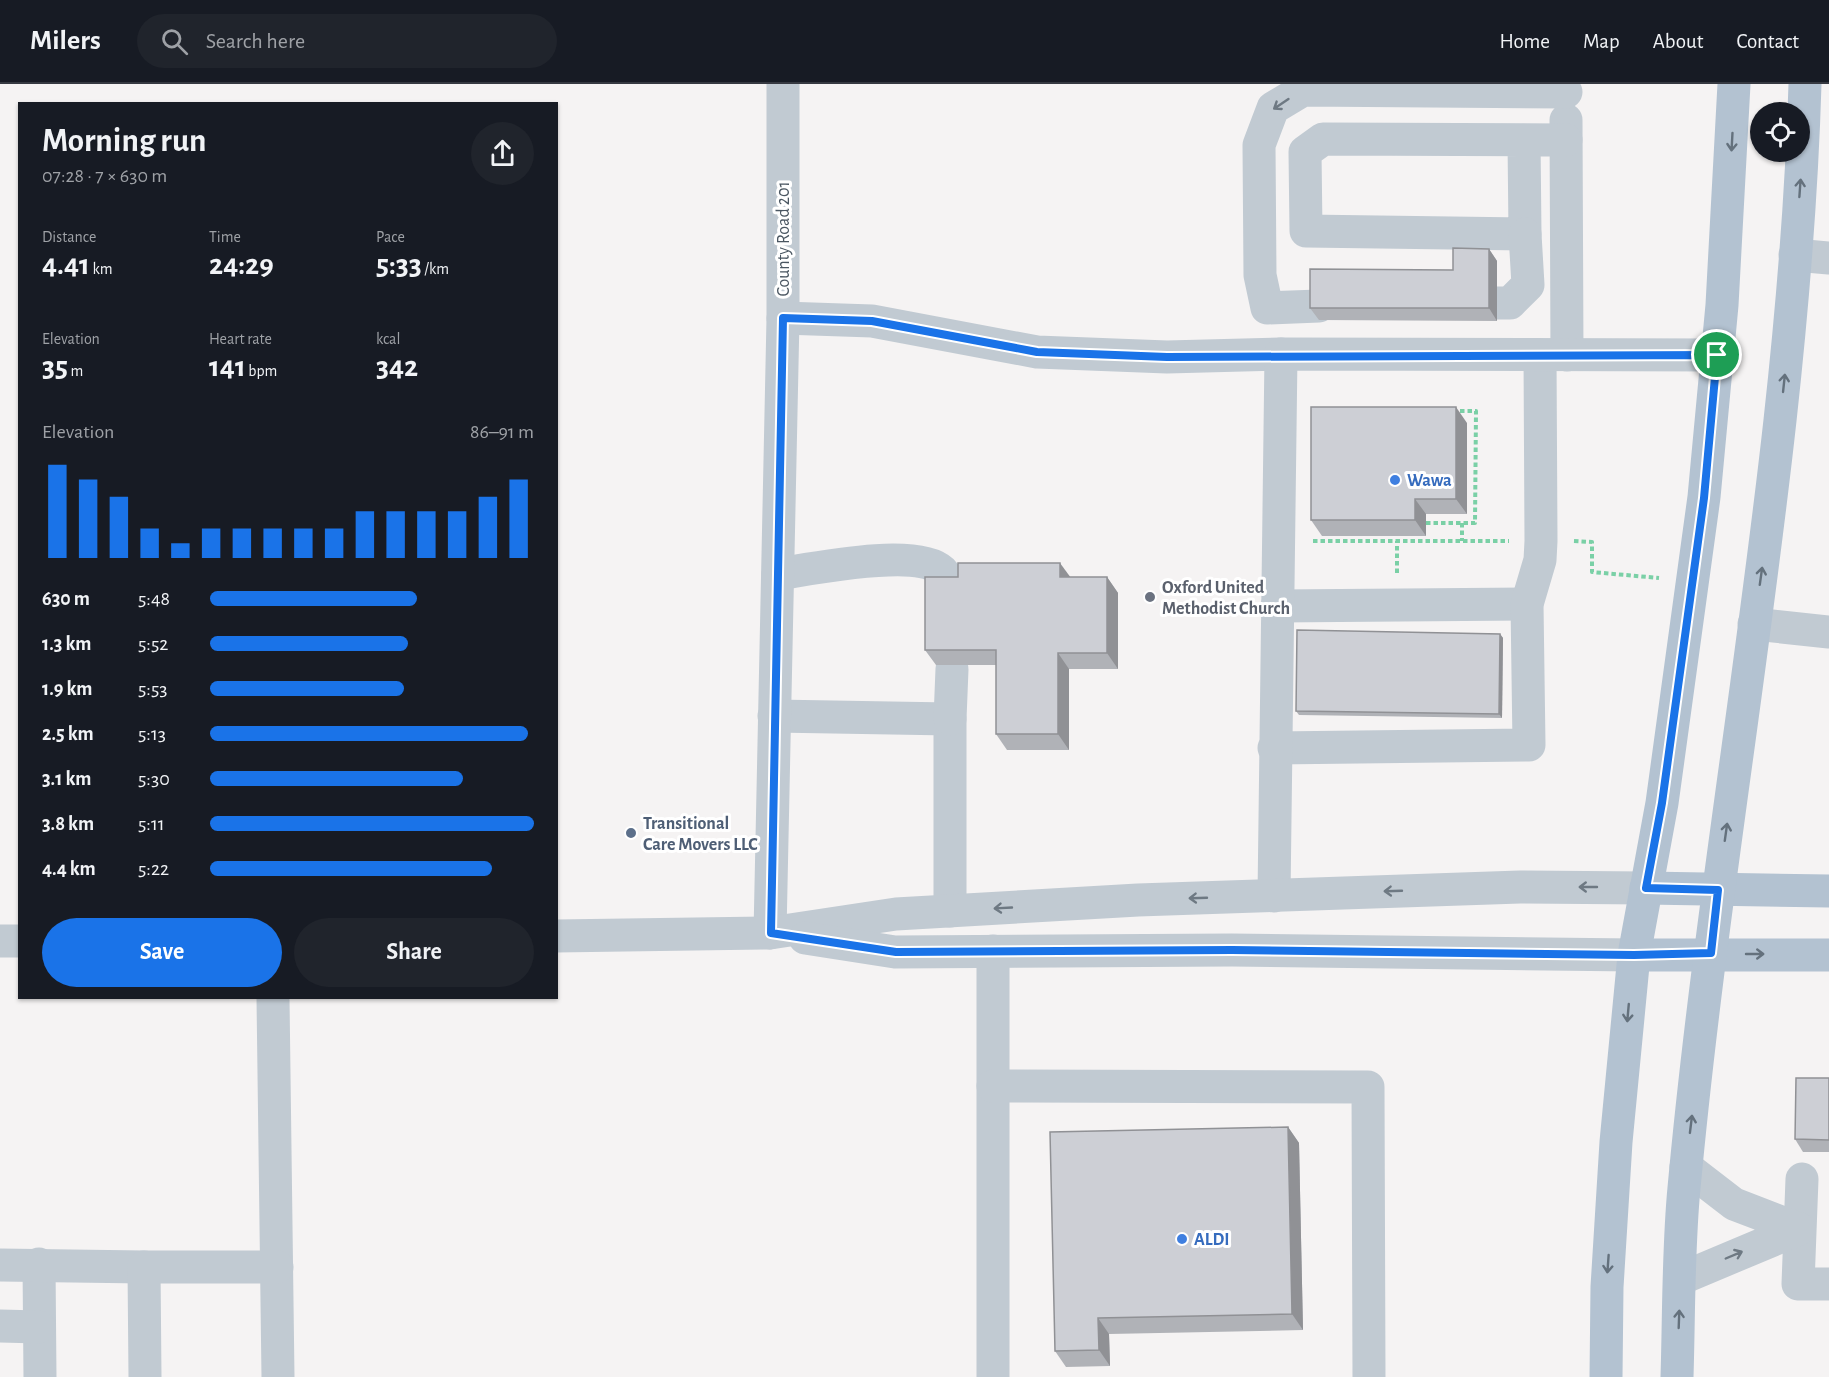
<!DOCTYPE html>
<html lang="en">
<head>
<meta charset="utf-8">
<style>
	:root { --surface:#171b24; --page:#20242c; --text:#f1f3f6; --muted:#9ea1a6; --line:#363941; --accent:#1a73e8 }
	body { margin:0; font-family:"Alegreya Sans",sans-serif; background:var(--page); color:var(--text); height:100vh; display:flex; flex-direction:column; font-size:22px; white-space:nowrap }
	* { box-sizing:border-box; margin:0 }
	p { font-size:20px; color:var(--muted) }
	.icon { flex:none; width:33px; height:33px; fill:none; stroke:currentColor; stroke-width:2; stroke-linecap:round; stroke-linejoin:round }
	.map { position:relative; flex:1; overflow:hidden }
	.side { position:absolute; left:18px; top:18px; width:540px; height:897px; display:flex; flex-direction:column; background:var(--surface); border-radius:0px; box-shadow:0 2px 4px #0004 }
	.side>* { flex:none }
	.buttons { position:absolute; left:1750px; top:18px; display:grid; gap:12px }
	.buttons a { display:grid; place-items:center; width:60px; height:60px; border-radius:50%; background:var(--surface); box-shadow:0 2px 4px #0004; font-size:30px }
	.pin { position:absolute; display:grid; place-items:center; width:51px; height:51px; color:#fff; margin:-26px; border:3px solid #fff; border-radius:50%; box-shadow:0 2px 6px #0007 }
	.round { display:grid; place-items:center; flex:none; width:63px; height:63px; border-radius:32px; background:var(--page) }
	.summary { display:flex; align-items:center; justify-content:space-between; height:102px; padding:0 24px }
	h1 { font-size:33px; font-weight:600; line-height:45px }
	.figures { display:grid; grid-template-columns:repeat(3,1fr); gap:9px; height:102px; padding:6px 24px }
	.figures div { display:grid; align-content:center }
	.figures b { font-size:30px; font-weight:600 }
	.figures small { font-size:16px; font-weight:400 }
	.figures p { font-size:16px }
	.chart { height:168px; padding:12px 24px }
	.chart p { display:flex; justify-content:space-between }
	.chart svg { width:100%; height:108px; margin-top:6px; stroke:var(--accent); stroke-width:6 }
	.primary-button { display:flex; gap:12px; margin-top:auto; padding:12px 24px }
	.primary-button a { flex:1; height:69px; border-radius:36px; background:var(--accent); color:#fff; font-size:24px; font-weight:600; line-height:69px; text-align:center }
	.primary-button a+a { background:var(--page); color:var(--text) }
	ul { padding:0 24px; list-style:none; font-size:20px }
	li { display:grid; grid-template-columns:96px 72px 1fr; align-items:center; height:45px }
	li i { height:15px; border-radius:8px; background:var(--accent) }
	header { display:flex; align-items:center; gap:36px; box-sizing:border-box; height:84px; padding:0 30px; background:var(--surface); border-bottom:2px solid var(--line) }
	header strong { font-size:28px }
	nav { display:flex; gap:33px; margin-inline-start:auto; font-size:21px }
	.search { width:420px; height:54px; background:var(--page); display:flex; align-items:center; gap:15px; box-sizing:border-box; padding:0 21px; border-radius:33px; color:var(--muted); font-size:22px }
	.map>svg:first-child { display:block }
</style>
</head>
<body>
<header>
<strong>Milers</strong>
<div class="search"><svg class="icon" aria-label="search" viewBox="0 0 24 24"><circle cx="10" cy="10" r="6"/><path d="M15 15l6 6"/></svg>Search here</div>
<nav><a>Home</a><a>Map</a><a>About</a><a>Contact</a></nav>
</header>
<div class="map">
<svg width="1829" height="1293" viewBox="0 0 1829 1293">
	<rect width="100%" height="100%" fill="#f5f3f3"/>
	<g fill="none" stroke-linecap="round" stroke-linejoin="round">
		<g stroke="#7ad0a6" stroke-width="4" stroke-dasharray="4.5 3" stroke-linecap="butt">
			<polyline points="1426,439 1475,439 1476,327 1455,327"/>
			<polyline points="1462,439 1462,457"/>
			<polyline points="1313,457 1509,457"/>
			<polyline points="1574,457 1592,458 1592,488 1659,494"/>
			<polyline points="1397,489 1397,457"/>
		</g>
		<g stroke="#c1cad2" stroke-width="33">
			<polyline points="1566,36 1567,271"/>
			<polyline points="1524,56 1525,150 1306,147 1305,68 1323,55 1566,56"/>
			<polyline points="1795,171 1829,174"/>
			<polyline points="1497,219 1510,219 1528,201 1525,150"/>
			<polyline points="1319,222 1267,224 1260,191 1259,61 1273,24 1303,6 1566,8"/>
			<polyline points="783,234 872,237 1037,268 1167,273 1281,270"/>
			<path d="M778 490C811 485 917 463 942 487 947 492 951 501 953 508"/>
			<polyline points="1277,522 1527,520"/>
			<polyline points="1754,540 1829,548"/>
			<polyline points="774,632 950,635 950,827"/>
			<polyline points="950,635 952,585"/>
			<polyline points="1274,664 1529,661 1527,520 1540,476 1541,457 1540,271"/>
			<polyline points="1274,812 1281,270 1717,271"/>
			<polyline points="770,849 783,234 783,0"/>
			<polyline points="556,852 770,849 896,830 1138,816 1520,803 1646,804"/>
			<polyline points="805,854 895,868 1232,866 1634,871"/>
			<polyline points="0,857 20,857"/>
			<polyline points="993,867 993,1293"/>
			<polyline points="273,914 278,1293"/>
			<polyline points="993,1002 1368,1003 1369,1293"/>
			<polyline points="1802,1095 1798,1200 1829,1200"/>
			<polyline points="39,1180 40,1293"/>
			<polyline points="0,1181 144,1183"/>
			<polyline points="1680,1195 1799,1145 1734,1120 1686,1083"/>
			<polyline points="0,1242 39,1243"/>
			<polyline points="145,1293 144,1183 277,1183"/>
		</g>
		<g stroke="#b3c2d1" stroke-width="33">
			<polyline points="1646,804 1829,807"/>
			<polyline points="1634,871 1829,871"/>
			<polyline points="1606,1293 1607,1203 1616,1058 1634,871 1662,719 1704,413 1722,221 1734,0"/>
			<path d="M1677 1293C1679 1230 1678 1166 1684 1104 1718 735 1794 371 1805 0"/>
		</g>
	</g>
	<g fill="#b0b2b7">
		<polygon points="1489,165 1497,177 1497,237 1319,236 1310,224 1453,186"/>
		<polygon points="1467,339 1467,430 1426,430 1426,452 1322,452 1311,436"/>
		<polygon points="1070,493 1107,493 1118,509 1118,585 1069,585 1069,666 1007,666 996,650 996,581 936,581 925,566"/>
		<polygon points="1500,550 1503,554 1502,634 1299,631 1296,627"/>
		<polygon points="1829,994 1829,1068 1803,1068 1795,1055"/>
		<polygon points="1288,1043 1299,1059 1303,1246 1109,1250 1110,1282 1066,1283 1055,1267"/>
	</g>
	<g fill="#909195">
		<polygon points="1489,165 1497,177 1497,237 1489,224"/>
		<polygon points="1456,323 1467,339 1467,430 1456,415"/>
		<polygon points="1415,415 1426,430 1426,452 1415,436"/>
		<polygon points="1060,479 1071,494 1060,493"/>
		<polygon points="1107,493 1118,509 1118,585 1107,569"/>
		<polygon points="1500,550 1503,554 1502,634 1499,630"/>
		<polygon points="1058,569 1069,585 1069,666 1058,650"/>
		<polygon points="1288,1043 1299,1059 1303,1246 1292,1230"/>
		<polygon points="1098,1234 1109,1250 1110,1282 1099,1266"/>
	</g>
	<g fill="#cdcfd5" stroke="#909195" stroke-width="1.5">
		<polygon points="1453,164 1489,165 1489,224 1310,224 1310,185 1453,186"/>
		<polygon points="1311,323 1456,323 1456,415 1415,415 1415,436 1311,436"/>
		<polygon points="958,479 1060,479 1060,493 1107,493 1107,569 1058,569 1058,650 996,650 996,566 925,566 925,493 958,493"/>
		<polygon points="1297,546 1500,550 1499,630 1296,627"/>
		<polygon points="1796,994 1829,994 1829,1056 1795,1055"/>
		<polygon points="1288,1043 1292,1230 1098,1234 1099,1266 1055,1267 1050,1048"/>
	</g>
	<defs><path id="oneway-shaft" d="M-6 0H5M1.5-3L5.5 0L1.5 3" fill="none" stroke-width="1.6" stroke-linecap="round" stroke-linejoin="round" transform="scale(1.5)"/></defs>
	<g stroke="#6e7983">
		<use href="#oneway-shaft" transform="translate(1281 20) rotate(146)"/>
		<use href="#oneway-shaft" transform="translate(1588 803) rotate(-180)"/>
		<use href="#oneway-shaft" transform="translate(1393 807) rotate(178)"/>
		<use href="#oneway-shaft" transform="translate(1198 814) rotate(178)"/>
		<use href="#oneway-shaft" transform="translate(1003 824) rotate(177)"/>
		<use href="#oneway-shaft" transform="translate(1734 1171) rotate(-23)"/>
	</g>
	<g stroke="#64717d">
		<use href="#oneway-shaft" transform="translate(1732 58) rotate(93)"/>
		<use href="#oneway-shaft" transform="translate(1800 104) rotate(-86)"/>
		<use href="#oneway-shaft" transform="translate(1784 299) rotate(-84)"/>
		<use href="#oneway-shaft" transform="translate(1761 492) rotate(-82)"/>
		<use href="#oneway-shaft" transform="translate(1726 748) rotate(-82)"/>
		<use href="#oneway-shaft" transform="translate(1755 870)"/>
		<use href="#oneway-shaft" transform="translate(1628 929) rotate(95)"/>
		<use href="#oneway-shaft" transform="translate(1691 1040) rotate(-83)"/>
		<use href="#oneway-shaft" transform="translate(1608 1180) rotate(94)"/>
		<use href="#oneway-shaft" transform="translate(1679 1235) rotate(-88)"/>
	</g>
	<g fill="none" stroke-linecap="round" stroke-linejoin="round">
		<g stroke="#fff" stroke-width="12">
			<polygon id="route" points="783,234 872,237 1037,268 1167,273 1717,271 1704,414 1662,719 1646,804 1718,806 1711,869 1634,871 1232,866 896,868 771,849"/>
		</g>
		<use href="#route" stroke="#1a73e8" stroke-width="8"/>
	</g>
	<g fill="#3f7fe0" stroke="#fff" stroke-width="2">
		<circle cx="1395" cy="396" r="6"/>
		<circle cx="1182" cy="1155" r="6"/>
	</g>
	<circle fill="#6b7280" stroke="#fff" stroke-width="2" cx="1150" cy="513" r="6"/>
	<circle fill="#5c6f8a" stroke="#fff" stroke-width="2" cx="631" cy="749" r="6"/>
	<g text-anchor="middle" stroke-width="6" stroke-linejoin="round" paint-order="stroke">
		<g font-size="18" fill="#4a5661" stroke="#fff">
			<text transform="translate(783 155) rotate(-90)" y="6">County Road 201</text>
		</g>
		<g font-size="18" font-weight="bold" fill="#366cbe" stroke="#fff" text-anchor="start">
			<text x="1407" y="402">Wawa</text>
			<text x="1194" y="1161">ALDI</text>
		</g>
		<g font-size="18" font-weight="bold" fill="#5b616d" stroke="#fff" text-anchor="start">
			<text x="1162" y="509">Oxford United<tspan x="1162" dy="21">Methodist Church</tspan></text>
		</g>
		<g font-size="18" font-weight="bold" fill="#4e5e75" stroke="#fff" text-anchor="start">
			<text x="643" y="745">Transitional<tspan x="643" dy="21">Care Movers LLC</tspan></text>
		</g>
	</g>
</svg>
<div class="buttons">
<a><svg class="icon" aria-label="locate" viewBox="0 0 24 24"><circle cx="12" cy="12" r="6"/><path d="M12 2v4M12 18v4M2 12h4M18 12h4"/></svg></a>
</div>
<div class="pin" style="left:1717px;top:271px;background:#1e9e55"><svg class="icon" aria-label="arrive" viewBox="0 0 24 24"><path d="M6 21V4h12l-3 4 3 4H6"/></svg></div>
<section class="side">
<div class="summary"><div><h1>Morning run</h1><p>07:28 · 7 × 630 m</p></div><a class="round"><svg class="icon" aria-label="share" viewBox="0 0 24 24"><path d="M12 15V3M7 8l5-5 5 5M5 13v7h14v-7"/></svg></a></div>
<div class="figures">
<div><p>Distance</p><b>4.41<small> km</small></b></div>
<div><p>Time</p><b>24:29</b></div>
<div><p>Pace</p><b>5:33<small> /km</small></b></div>
</div>
<div class="figures">
<div><p>Elevation</p><b>35<small> m</small></b></div>
<div><p>Heart rate</p><b>141<small> bpm</small></b></div>
<div><p>kcal</p><b>342</b></div>
</div>
<div class="chart"><p><span>Elevation</span>86–91 m</p>
<svg viewBox="0 0 160 44" preserveAspectRatio="none"><path d="M5 44V6M15 44V12M25 44V19M35 44V32M45 44V38M55 44V32M65 44V32M75 44V32M85 44V32M95 44V32M105 44V25M115 44V25M125 44V25M135 44V25M145 44V19M155 44V12"/></svg>
</div>
<ul>
<li><b>630 m</b>5:48<i style="width:64%"></i></li>
<li><b>1.3 km</b>5:52<i style="width:61%"></i></li>
<li><b>1.9 km</b>5:53<i style="width:60%"></i></li>
<li><b>2.5 km</b>5:13<i style="width:98%"></i></li>
<li><b>3.1 km</b>5:30<i style="width:78%"></i></li>
<li><b>3.8 km</b>5:11<i style="width:100%"></i></li>
<li><b>4.4 km</b>5:22<i style="width:87%"></i></li>
</ul>
<div class="primary-button"><a>Save</a><a>Share</a></div>
</section>
</div>
</body>
</html>
